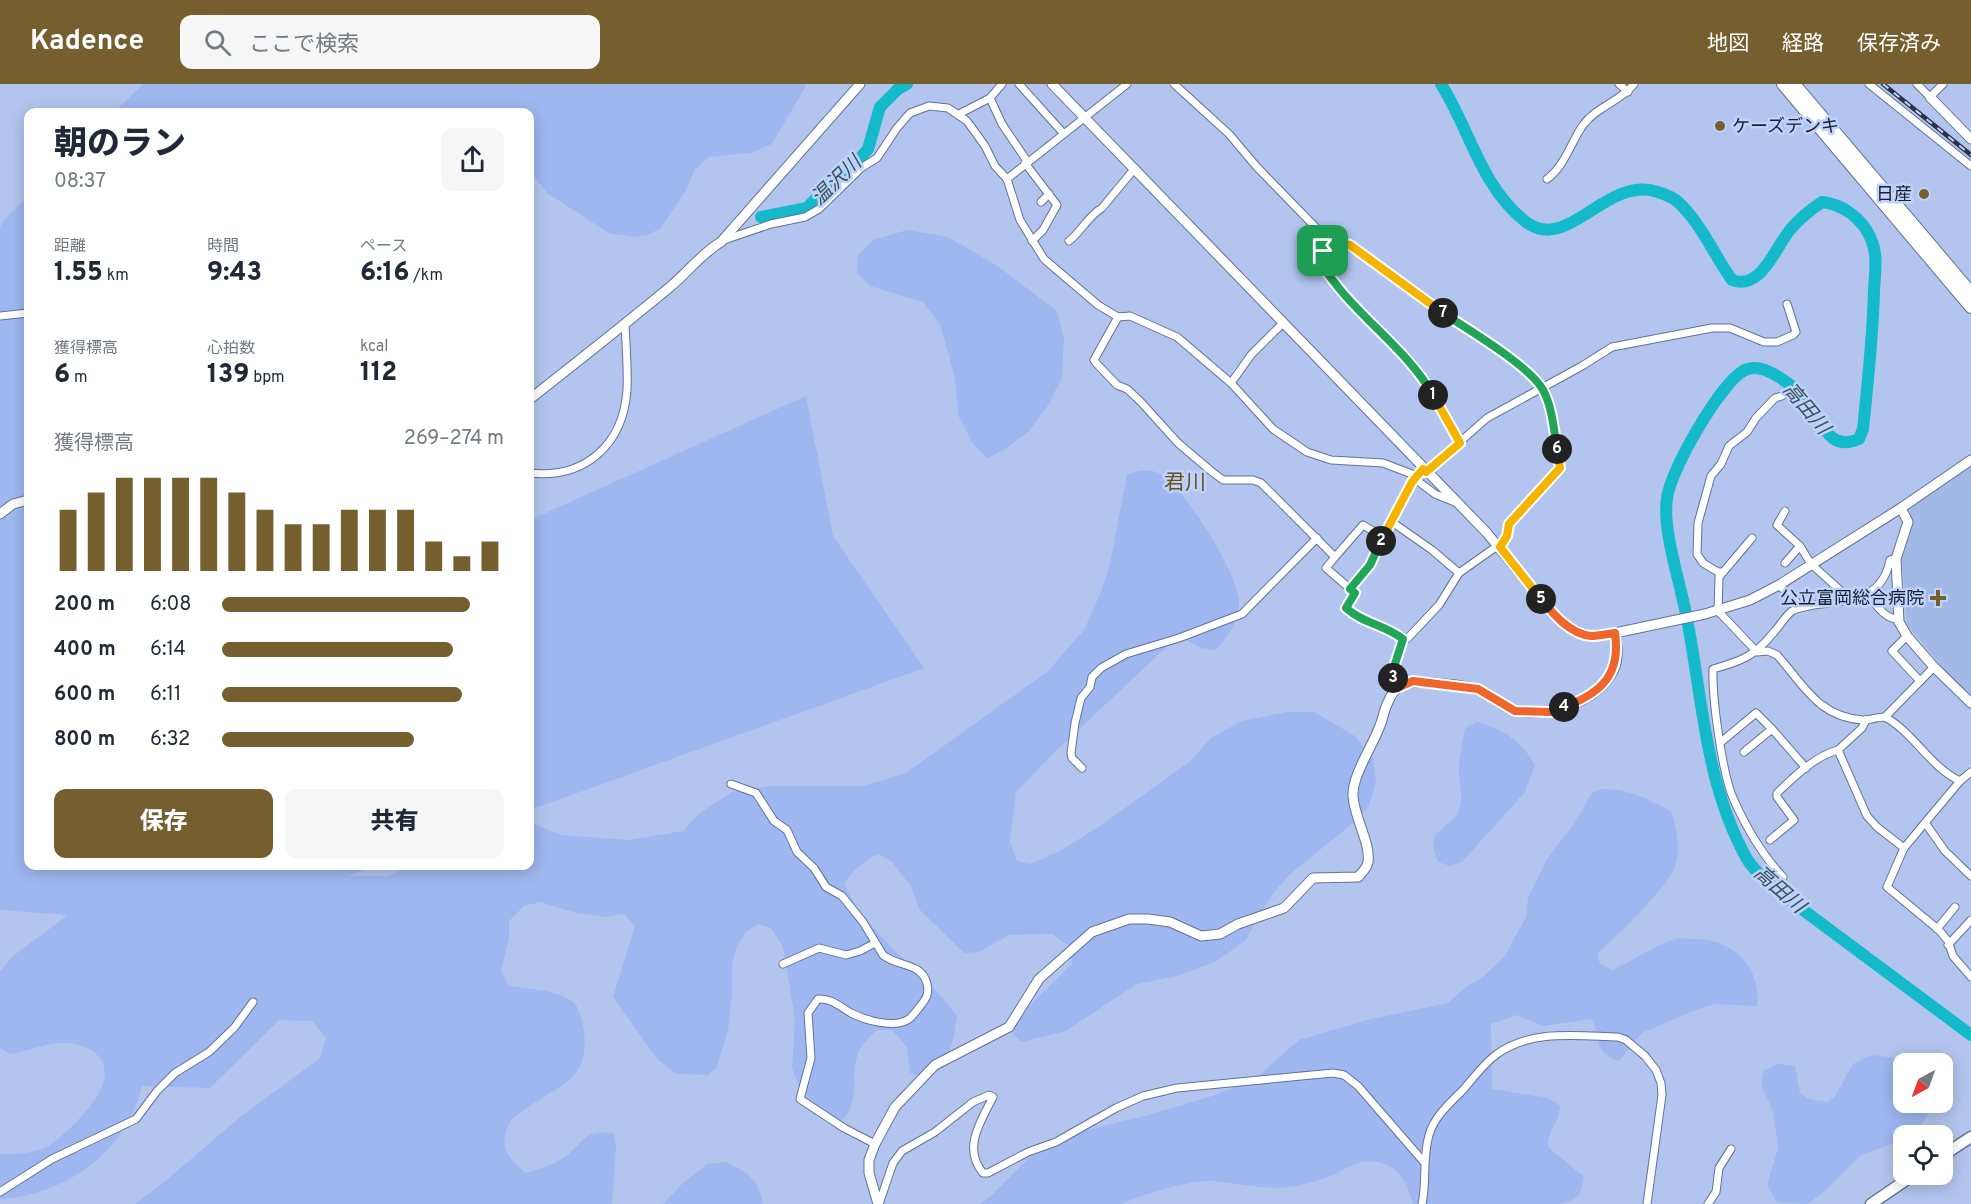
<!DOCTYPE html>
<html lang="ja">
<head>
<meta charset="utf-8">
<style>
	:root { --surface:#fff; --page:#f6f6f7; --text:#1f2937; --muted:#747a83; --accent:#755f2f }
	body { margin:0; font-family:Overpass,"Noto Sans JP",sans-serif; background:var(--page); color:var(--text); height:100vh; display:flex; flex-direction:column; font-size:22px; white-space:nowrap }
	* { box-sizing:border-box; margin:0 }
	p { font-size:20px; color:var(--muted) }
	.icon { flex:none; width:33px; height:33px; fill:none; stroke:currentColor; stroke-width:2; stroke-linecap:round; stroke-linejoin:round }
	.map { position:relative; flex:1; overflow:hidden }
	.side { position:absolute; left:24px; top:24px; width:510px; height:762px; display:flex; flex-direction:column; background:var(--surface); border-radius:12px; box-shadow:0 3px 15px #0003 }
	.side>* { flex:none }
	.needle { width:39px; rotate:221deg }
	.buttons { position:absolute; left:1893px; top:969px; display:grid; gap:12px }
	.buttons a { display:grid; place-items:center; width:60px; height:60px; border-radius:12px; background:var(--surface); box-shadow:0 3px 15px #0003; font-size:30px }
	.pin { position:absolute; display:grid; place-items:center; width:51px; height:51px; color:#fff; margin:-26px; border-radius:12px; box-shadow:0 3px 9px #0006 }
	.km { position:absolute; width:30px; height:30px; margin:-15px; border-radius:50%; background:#222; color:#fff; font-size:16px; line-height:30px; text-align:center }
	.round { display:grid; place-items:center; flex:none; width:63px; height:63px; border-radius:12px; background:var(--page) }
	.overview { display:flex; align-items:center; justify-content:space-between; height:102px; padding:0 30px }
	h1 { font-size:33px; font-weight:800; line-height:45px }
	.figures { display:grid; grid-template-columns:repeat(3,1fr); gap:9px; height:102px; padding:6px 30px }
	.figures div { display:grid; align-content:center }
	.figures b { font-size:26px; font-weight:800 }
	.figures small { font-size:16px; font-weight:400 }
	.figures p { font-size:16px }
	.chart { height:168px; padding:12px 30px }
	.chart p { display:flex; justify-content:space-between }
	.chart svg { width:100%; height:108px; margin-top:6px; stroke:var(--accent); stroke-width:6 }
	.cta { display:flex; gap:12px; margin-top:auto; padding:12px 30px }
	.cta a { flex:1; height:69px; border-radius:12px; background:var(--accent); color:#fff; font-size:24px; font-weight:800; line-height:69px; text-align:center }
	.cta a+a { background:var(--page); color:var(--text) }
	ul { padding:0 30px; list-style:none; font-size:20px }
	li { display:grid; grid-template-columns:96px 72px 1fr; align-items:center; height:45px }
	li i { height:15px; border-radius:8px; background:var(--accent) }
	header { display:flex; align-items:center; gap:36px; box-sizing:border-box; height:84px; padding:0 30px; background:var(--accent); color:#fff }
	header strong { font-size:28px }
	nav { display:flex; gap:33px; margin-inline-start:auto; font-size:21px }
	.search { width:420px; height:54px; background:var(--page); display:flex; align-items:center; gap:15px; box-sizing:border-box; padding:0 21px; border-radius:12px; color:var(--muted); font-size:22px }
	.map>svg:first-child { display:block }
</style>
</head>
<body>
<header>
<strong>Kadence</strong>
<div class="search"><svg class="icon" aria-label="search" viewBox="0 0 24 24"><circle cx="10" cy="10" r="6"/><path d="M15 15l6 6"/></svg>ここで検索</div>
<nav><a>地図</a><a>経路</a><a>保存済み</a></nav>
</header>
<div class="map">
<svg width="1971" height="1120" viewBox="0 0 1971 1120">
	<rect width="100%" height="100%" fill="#b3c5ee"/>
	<polygon fill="#a2b8e5" points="1971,383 1971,613 1952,595 1907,540 1902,476 1912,443 1913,436 1909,425"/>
	<g fill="#9eb7f0">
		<polygon points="143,0 807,0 772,60 751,69 709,73 695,85 686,106 661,144 647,151 632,153 609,149 547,109 530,87 530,28 114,28"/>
		<path d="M28 112V782H375L348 792H388L409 782H530V738L561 751 629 756 683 747 698 730 732 708 770 702H863L906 689 1047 588 1084 546 1101 508 1110 480 1127 391C1137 386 1152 384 1162 391 1185 406 1242 494 1239 521 1237 539 1228 553 1216 566L1201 564 1178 552 1054 669 1016 708 1010 757 1017 777 1030 780 1060 767 1103 740 1189 678 1212 653 1242 637 1287 628H1314L1355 652 1373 674 1376 698 1369 722 1353 739 1289 791 1271 812 1245 857 1215 878 1177 892 1137 900 1066 947 1022 958 1012 950 1019 932 1072 880 1069 862 1052 850 1009 851 979 868 964 869 920 826 910 801 891 777 878 770C863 778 852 786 844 800 869 854 923 885 957 932 953 959 951 976 927 993L910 989 907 963 892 946H877C868 954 858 964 856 977 852 999 859 1023 839 1039L819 1026 803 1011 792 984 795 935 783 863 771 844 758 840 746 848 737 862 732 880V912L728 947 716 985 707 991 677 990 658 976 613 913 635 842 624 830 606 833 576 829 540 818 524 822 509 837V855L501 886 509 902C529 905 560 905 575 920 579 924 582 936 583 942 593 997 558 1000 523 1027 518 1031 512 1034 509 1039 498 1064 508 1074 526 1089 540 1085 554 1081 566 1072 584 1058 587 1043 614 1050L616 1061 612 1120H135L163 1099 239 1034 320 974 326 954 312 937 279 936 210 1004 142 1002C126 1068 66 1111 0 1115V1070C15 1070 36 1070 50 1061 64 1052 90 1025 98 1011 116 981 96 960 65 959 50 958 26 967 10 970L0 964V888L13 872 68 831 0 826V143L4 136Z"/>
		<polygon points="907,146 948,153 996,181 1057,227 1064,254 1062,293 1047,323 1028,348 1005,365 988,374 973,360 958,331 955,294 940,240 923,218 870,202 857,189 858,171 873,156"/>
		<polygon points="806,312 833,452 924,584 530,726 530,436"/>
		<path d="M1477 638C1506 647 1520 656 1535 681L1525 708 1462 778 1450 782 1438 778C1424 744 1446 749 1458 728 1465 714 1458 696 1459 681 1460 669 1463 657 1465 644Z"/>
		<path d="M1601 705C1630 705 1645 714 1671 727 1676 743 1681 765 1675 782 1668 804 1616 853 1597 870L1600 880 1613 886C1633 876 1654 862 1675 855 1681 854 1688 855 1694 855 1732 855 1762 882 1757 922L1715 920 1693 927 1642 949 1619 977C1591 968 1603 953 1591 935L1543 942 1517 931 1491 940 1492 1005 1548 1014 1560 1022C1560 1040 1547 1045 1548 1063L1584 1093 1580 1110 1570 1117 1559 1120H1413C1407 1100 1401 1082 1377 1078 1358 1075 1347 1085 1330 1092 1321 1096 1310 1099 1300 1101 1266 1108 1246 1100 1214 1097 1192 1095 1141 1111 1121 1120H980L991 1112 1038 1065 1082 1047 1149 1031 1212 1012 1255 995 1299 956 1367 936 1448 919 1467 902 1484 892 1504 873 1526 833 1528 814 1547 775 1573 741 1592 709Z"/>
		<polygon points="1871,971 1890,973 1913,979 1904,980 1904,1018 1936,1019 1914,1051 1904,1052 1903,1056 1861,1071 1825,1107 1808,1120 1776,1118 1767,1101 1778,1064 1773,1027 1761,1002 1764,987 1777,980 1795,982 1800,1009 1809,1015 1827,1018 1835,1012 1853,980"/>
		<path d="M727 1078C749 1090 758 1094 763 1120H663L681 1101 707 1080Z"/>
	</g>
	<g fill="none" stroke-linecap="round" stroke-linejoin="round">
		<g stroke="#14baca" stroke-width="12">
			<path d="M1441 0C1470 46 1481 103 1526 138 1568 170 1606 91 1658 108 1664 110 1673 113 1678 118 1701 139 1714 171 1732 196 1761 207 1775 164 1790 146 1799 135 1810 126 1822 118 1843 120 1863 135 1871 155 1878 170 1875 189 1874 206 1873 252 1868 298 1863 345L1859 355C1826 369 1822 334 1805 315 1793 302 1781 292 1765 286 1759 284 1750 283 1743 287 1719 302 1671 385 1667 414 1662 445 1680 498 1686 530 1703 614 1704 698 1747 775 1753 786 1766 796 1775 805L1971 951"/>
			<polyline points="761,133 807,124 830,100 854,81 868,65 880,23 898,5 907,0"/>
		</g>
		<g stroke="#617297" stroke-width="9">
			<g id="minor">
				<polyline points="1019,0 1064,50"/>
				<path d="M1174 0 1229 50 1256 82 1323 151 1326 163 1319 174C1332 212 1388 250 1413 280 1432 304 1447 332 1460 359"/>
				<polyline points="1619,0 1628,8"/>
				<polyline points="1869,0 1971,82"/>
				<polyline points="1917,0 1930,13 1943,0"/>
				<polyline points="990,14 1002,40 1027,77"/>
				<polyline points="959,30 990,14 1002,0"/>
				<polyline points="1025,79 1057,121 1043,146 1032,157"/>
				<polyline points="1007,95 1127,0"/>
				<path d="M1547 95C1565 82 1571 58 1583 41 1596 23 1621 17 1634 0"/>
				<polyline points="1041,118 1049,110"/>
				<polyline points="721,157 771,140 805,133 819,125 861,84 877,74 897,44 910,29 929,22 948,24 967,37 985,62 995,82 1007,95 1020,136 1044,175 1098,221 1118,233 1130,232 1177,253 1231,299 1273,345 1307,368 1331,376 1383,379 1417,392"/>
				<path d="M1069 157C1081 148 1088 132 1102 124L1135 84"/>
				<path d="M1323 167 1345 160 1350 161C1388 192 1429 219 1470 247 1491 261 1527 282 1542 304 1552 318 1558 365 1560 384L1509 440C1507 451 1505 461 1493 465L1459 489 1439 521 1407 555H1403C1398 571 1388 588 1397 604"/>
				<polyline points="0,232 28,229"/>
				<path d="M1118 233 1094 276 1096 279 1117 301 1127 305 1140 317 1178 359 1211 387 1223 396H1253L1261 399 1335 473 1326 484 1355 509 1346 524C1364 539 1384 540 1403 555"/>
				<polyline points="1231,299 1251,271 1282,240"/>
				<polyline points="1426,388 1487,334 1582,282 1612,263 1712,244 1730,244 1764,258 1777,258 1793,251 1796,248 1787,220"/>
				<path d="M530 389C585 395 623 361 627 306 628 284 626 262 625 240"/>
				<polyline points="1415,395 1435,410 1455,418"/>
				<polyline points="1785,427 1777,441 1800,462 1811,480 1851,516"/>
				<polyline points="1392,438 1432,466 1459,489"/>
				<path d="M1752 454 1719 493 1718 527 1757 568 1768 567 1777 571C1804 601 1818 633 1863 636 1870 636 1877 633 1885 633 1914 649 1930 683 1960 697"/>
				<polyline points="1335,473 1363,441 1383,453"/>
				<polyline points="1785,479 1800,462"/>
				<polyline points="1723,488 1718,488 1703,479 1697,470 1698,439 1711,392 1721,380 1729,362 1747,348 1756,334 1775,314 1782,312"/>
				<polyline points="1778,501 1793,513 1800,524"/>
				<polyline points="1350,505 1370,481 1412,398 1423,385"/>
				<path d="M1868 511C1876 520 1885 536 1899 535"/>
				<polyline points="1907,552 1892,567 1920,597"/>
				<polyline points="1885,633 1934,583"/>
				<polyline points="1866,636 1862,644 1838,666 1867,732 1877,743 1904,764"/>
				<polyline points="1721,658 1756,629 1772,645"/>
				<polyline points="1744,668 1772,645 1806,684"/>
				<polyline points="1082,684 1072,674 1071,669 1075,639 1081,614 1090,603 1092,593 1101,584 1126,570 1179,554 1242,530 1317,454"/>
				<polyline points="1971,688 1960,697 1904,764 1887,803 1939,846 1948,857 1953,872 1971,893"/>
				<path d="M731 700 756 709 774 737 787 746 797 768 814 784 826 803 842 812 863 838 883 871C897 883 922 878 927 900 929 909 927 914 921 921 918 925 913 932 909 935 894 945 865 936 851 929 839 922 831 914 818 915L808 929 811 974 800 1015 844 1044 875 1060"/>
				<polyline points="1926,740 1945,767 1971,792"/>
				<path d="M1770 756 1794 736 1777 713V709C1794 693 1815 672 1838 666"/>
				<path d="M1783 793C1763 772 1745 741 1733 714 1722 688 1712 614 1713 585 1742 577 1755 572 1774 548 1780 542 1785 532 1792 527 1799 523 1807 523 1814 521 1849 516 1882 517 1890 476L1896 475"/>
				<polyline points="1937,845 1955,823"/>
				<polyline points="1948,861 1971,836"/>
				<polyline points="783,880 819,864 846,871 860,867 875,859"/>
				<polyline points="0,1108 52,1075 136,1035 157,1007 175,989 209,968 234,944 253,918"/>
				<path d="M879 1120 893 1079 902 1067 935 1048 973 1018 989 1011 993 1013C981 1037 962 1064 983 1089H988L1028 1068 1056 1058 1116 1024 1143 1012 1177 1004 1333 989 1344 991 1358 1002 1423 1077"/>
				<path d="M1422 1120C1427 1098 1422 1076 1429 1051 1434 1033 1449 1020 1462 1007 1473 995 1483 980 1497 970 1531 945 1578 952 1618 953L1626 956 1645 972 1656 986 1661 999 1662 1011 1647 1120"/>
				<polyline points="1708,1120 1716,1108 1719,1084 1731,1065"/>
			</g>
		</g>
		<g stroke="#617297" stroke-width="11">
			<g id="tertiary">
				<polyline points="1052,0 1487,449 1553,530 1570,544 1589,552 1615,549 1705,530 1750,516 1779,501 1901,424 1971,376"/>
				<polyline points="1930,13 1971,55"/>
				<path d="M530 315C577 278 624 241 670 203 687 189 702 169 721 158L860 0"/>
				<polyline points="1901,424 1908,438 1896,475 1899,538 1907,552 1934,583 1971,619"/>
				<polyline points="0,430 13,420 28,416"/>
				<path d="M878 1120 869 1089V1076L875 1060 895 1023 935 981 1009 943 1039 895 1092 848 1129 835H1148L1170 838 1201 852 1220 850 1238 840 1284 824 1313 794 1358 793C1362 789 1367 784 1368 778 1371 760 1354 733 1353 712 1352 692 1372 663 1379 644 1383 635 1384 626 1388 618 1391 611 1395 604 1402 601 1414 595 1466 601 1479 606 1492 611 1504 625 1519 627 1552 632 1598 618 1614 585 1619 574 1617 561 1615 549"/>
			</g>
		</g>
		<g stroke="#617297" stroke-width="13">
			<g id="primary">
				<polyline points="1942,1072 1971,1053"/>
				<polyline points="1871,1120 1915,1090"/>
			</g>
		</g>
		<g stroke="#617297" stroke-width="14">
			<g id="trunk">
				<polyline points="1783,0 1971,223"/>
				<polyline points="1794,0 1971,209"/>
			</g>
		</g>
		<use href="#minor" stroke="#fff" stroke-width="7"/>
		<use href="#tertiary" stroke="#fff" stroke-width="9"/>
		<use href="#primary" stroke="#fff" stroke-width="10"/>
		<use href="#trunk" stroke="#fff" stroke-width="12"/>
		<g stroke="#2a3245" stroke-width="4.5">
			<polyline id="rail" points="1883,0 1971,71"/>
		</g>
		<use href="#rail" stroke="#bfd2fc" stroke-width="2" stroke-dasharray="7" stroke-linecap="butt"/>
	</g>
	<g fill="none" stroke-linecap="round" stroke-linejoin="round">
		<g stroke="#fff" stroke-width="12">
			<path id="split-1" d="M1323 167 1319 174C1324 187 1334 198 1343 209 1372 243 1411 272 1433 311"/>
		</g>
		<g stroke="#fff" stroke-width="12">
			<polyline id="split-2" points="1381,457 1412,398 1423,385 1426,388 1460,359 1433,311"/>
		</g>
		<g stroke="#fff" stroke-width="12">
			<path id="split-3" d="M1381 457 1370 481 1350 505 1355 509 1346 524C1364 540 1383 540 1403 555L1394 583 1393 594"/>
		</g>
		<g stroke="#fff" stroke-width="12">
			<polyline id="split-4" points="1393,594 1397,604 1413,597 1478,605 1515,627 1551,628 1564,623"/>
		</g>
		<g stroke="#fff" stroke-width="12">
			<path id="split-5" d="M1541 515C1553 530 1570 550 1591 552 1598 552 1607 550 1615 549 1621 590 1602 609 1564 623"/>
		</g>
		<g stroke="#fff" stroke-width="12">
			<polyline id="split-6" points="1541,515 1500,463 1507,452 1509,440 1560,384 1557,365"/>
		</g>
		<g stroke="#fff" stroke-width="12">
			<path id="split-7" d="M1443 229C1467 245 1530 282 1543 306 1552 322 1554 346 1557 365"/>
		</g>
		<g stroke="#fff" stroke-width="12">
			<polyline id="split-8" points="1323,167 1345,160 1350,161 1443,229"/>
		</g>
		<use href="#split-1" stroke="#22a559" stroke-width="8"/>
		<use href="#split-2" stroke="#f5b400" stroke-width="8"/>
		<use href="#split-3" stroke="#22a559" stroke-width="8"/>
		<use href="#split-4" stroke="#f0652b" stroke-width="8"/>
		<use href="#split-5" stroke="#f0652b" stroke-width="8"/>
		<use href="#split-6" stroke="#f5b400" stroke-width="8"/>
		<use href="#split-7" stroke="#22a559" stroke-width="8"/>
		<use href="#split-8" stroke="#f5b400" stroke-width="8"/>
	</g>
	<g fill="#755f2f" stroke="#bfd2fc" stroke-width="2">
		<circle cx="1720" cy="42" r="6"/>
		<circle cx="1924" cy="110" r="6"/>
		<path d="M1935 505h6v6h6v6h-6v6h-6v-6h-6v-6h6z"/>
	</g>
	<g text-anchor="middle" stroke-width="5" stroke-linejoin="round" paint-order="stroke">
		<g font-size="18" fill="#171e2d" stroke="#bfd2fc" text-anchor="end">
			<text x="1732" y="48" text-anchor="start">ケーズデンキ</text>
			<text x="1912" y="116">日産</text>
			<text x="1924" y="520">公立富岡総合病院</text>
		</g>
		<g font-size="20" font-style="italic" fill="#345256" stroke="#bfd2fc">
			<text transform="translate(836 96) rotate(-44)" y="7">温沢川</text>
			<text transform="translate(1807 324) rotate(50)" y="7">高田川</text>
			<text transform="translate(1780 805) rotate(41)" y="7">高田川</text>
		</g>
		<g font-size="21" fill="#6a5218" stroke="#bfd2fc">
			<text x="1185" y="405">君川</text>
		</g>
	</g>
</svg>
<div class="buttons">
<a><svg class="needle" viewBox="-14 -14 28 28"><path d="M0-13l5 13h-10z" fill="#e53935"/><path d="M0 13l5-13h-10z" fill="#747a83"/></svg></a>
<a><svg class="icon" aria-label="locate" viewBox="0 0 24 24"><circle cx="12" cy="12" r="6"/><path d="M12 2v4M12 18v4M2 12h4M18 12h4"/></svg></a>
</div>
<div class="pin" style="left:1323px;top:167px;background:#1e9e55"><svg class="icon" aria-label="arrive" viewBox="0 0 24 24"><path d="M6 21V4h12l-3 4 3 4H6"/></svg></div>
<b class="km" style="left:1433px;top:311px">1</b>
<b class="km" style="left:1381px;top:457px">2</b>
<b class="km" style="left:1393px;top:594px">3</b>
<b class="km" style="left:1564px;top:623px">4</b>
<b class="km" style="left:1541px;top:515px">5</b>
<b class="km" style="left:1557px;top:365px">6</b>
<b class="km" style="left:1443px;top:229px">7</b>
<section class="side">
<div class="overview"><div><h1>朝のラン</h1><p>08:37</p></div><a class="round"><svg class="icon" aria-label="share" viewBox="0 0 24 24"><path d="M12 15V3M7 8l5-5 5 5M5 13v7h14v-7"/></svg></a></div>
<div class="figures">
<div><p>距離</p><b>1.55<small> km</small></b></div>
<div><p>時間</p><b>9:43</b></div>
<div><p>ペース</p><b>6:16<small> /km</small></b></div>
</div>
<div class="figures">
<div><p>獲得標高</p><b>6<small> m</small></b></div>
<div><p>心拍数</p><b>139<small> bpm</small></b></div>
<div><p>kcal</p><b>112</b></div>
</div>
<div class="chart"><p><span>獲得標高</span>269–274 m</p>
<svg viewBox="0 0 160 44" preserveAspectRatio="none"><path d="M5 44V19M15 44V12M25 44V6M35 44V6M45 44V6M55 44V6M65 44V12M75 44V19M85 44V25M95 44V25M105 44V19M115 44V19M125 44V19M135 44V32M145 44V38M155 44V32"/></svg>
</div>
<ul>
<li><b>200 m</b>6:08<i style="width:88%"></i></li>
<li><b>400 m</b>6:14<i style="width:82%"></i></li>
<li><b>600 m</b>6:11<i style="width:85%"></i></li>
<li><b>800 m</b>6:32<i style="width:68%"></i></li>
</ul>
<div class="cta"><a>保存</a><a>共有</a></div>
</section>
</div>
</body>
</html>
